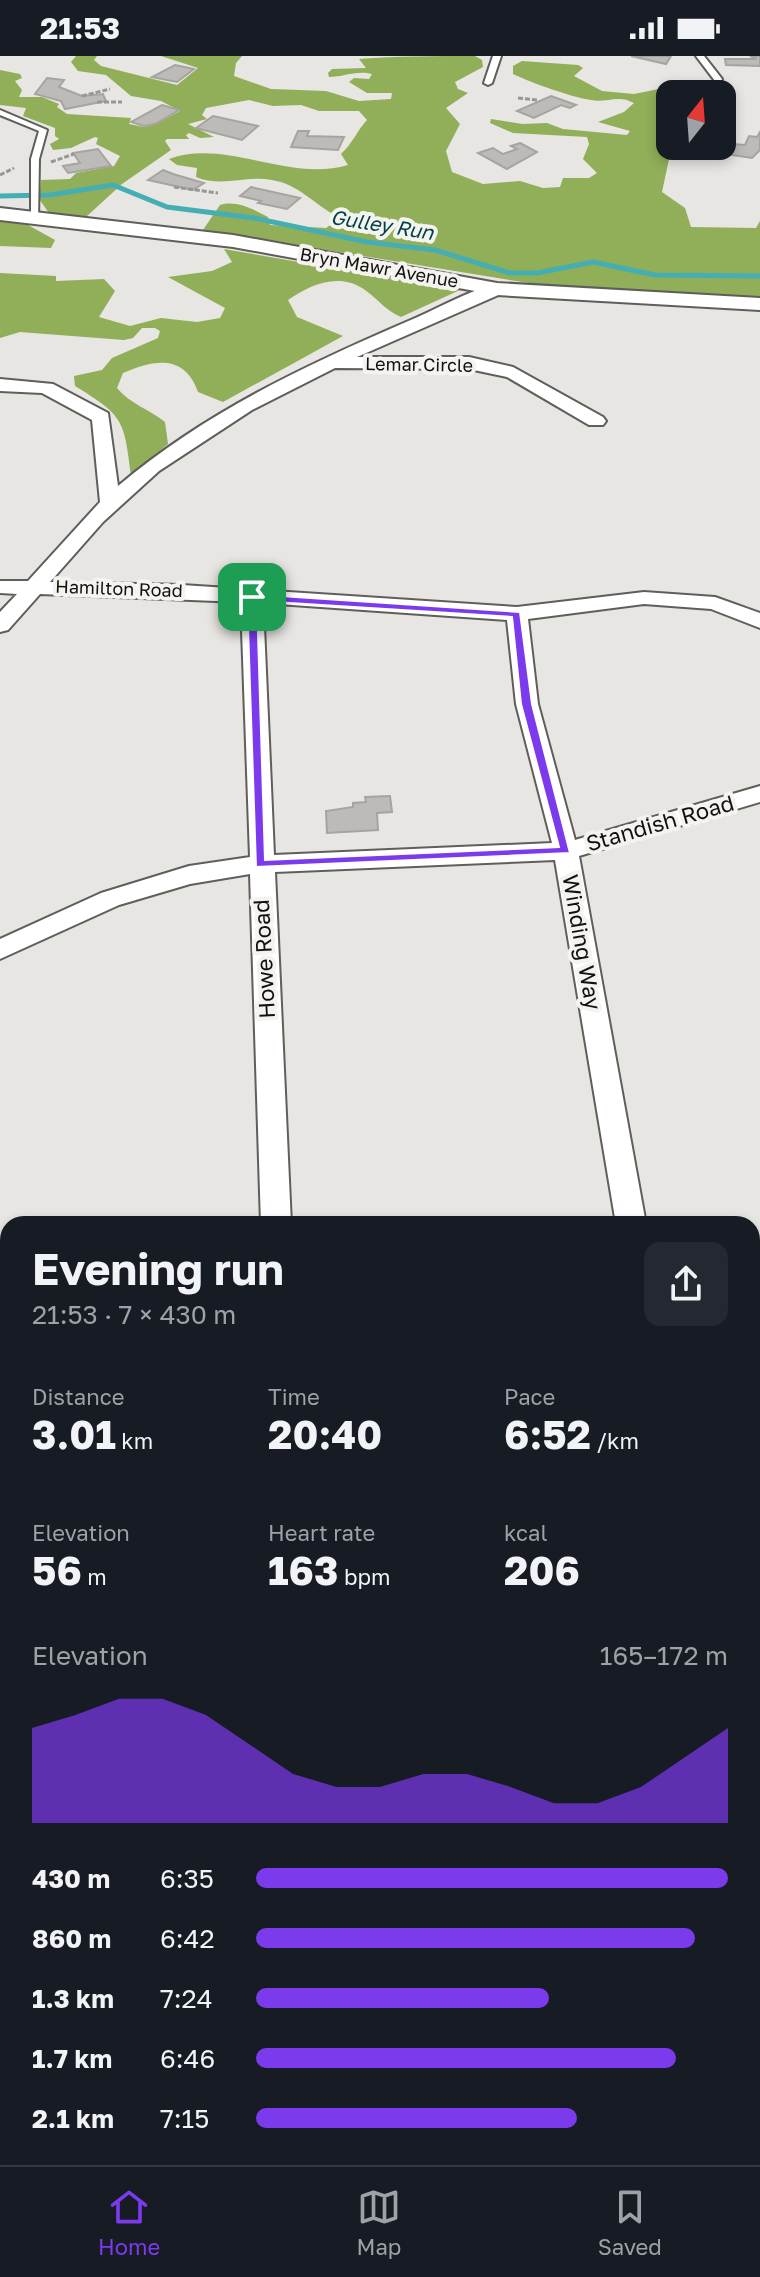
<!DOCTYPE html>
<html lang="en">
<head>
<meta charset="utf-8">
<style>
	:root { --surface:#171b24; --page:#242831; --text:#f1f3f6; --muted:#9ea1a6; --line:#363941; --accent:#7c3aed }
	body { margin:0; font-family:"Golos Text",sans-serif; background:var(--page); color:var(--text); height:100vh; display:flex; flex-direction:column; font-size:30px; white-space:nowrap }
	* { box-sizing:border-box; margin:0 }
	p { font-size:26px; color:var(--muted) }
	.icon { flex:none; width:44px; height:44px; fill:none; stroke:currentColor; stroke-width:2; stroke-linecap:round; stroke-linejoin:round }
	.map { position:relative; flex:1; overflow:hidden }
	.sheet { position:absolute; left:0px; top:1160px; width:760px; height:950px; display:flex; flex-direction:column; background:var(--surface); border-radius:24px 24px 0 0; box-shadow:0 4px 12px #0003 }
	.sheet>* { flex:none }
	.needle { width:52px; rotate:17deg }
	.tools { position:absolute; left:656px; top:24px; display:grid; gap:16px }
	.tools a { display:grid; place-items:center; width:80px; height:80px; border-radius:16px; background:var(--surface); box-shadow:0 4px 12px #0003; font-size:40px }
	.pin { position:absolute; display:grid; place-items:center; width:68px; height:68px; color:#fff; margin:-34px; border-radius:16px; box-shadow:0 4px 12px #0006 }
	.round { display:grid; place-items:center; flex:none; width:84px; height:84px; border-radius:16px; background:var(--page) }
	.summary { display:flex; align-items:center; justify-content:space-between; height:136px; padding:0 32px }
	h1 { font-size:44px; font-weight:700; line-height:60px }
	.stats { display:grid; grid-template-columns:repeat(3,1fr); gap:12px; height:136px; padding:8px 32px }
	.stats div { display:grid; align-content:center }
	.stats b { font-size:40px; font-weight:700 }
	.stats small { font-size:22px; font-weight:400 }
	.stats p { font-size:22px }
	.chart { height:224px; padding:16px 32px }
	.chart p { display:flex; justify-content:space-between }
	.chart svg { width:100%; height:144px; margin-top:8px; fill:var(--accent); opacity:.7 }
	ul { padding:0 32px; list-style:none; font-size:26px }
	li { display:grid; grid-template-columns:128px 96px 1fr; align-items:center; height:60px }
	li i { height:20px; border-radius:10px; background:var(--accent) }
	.status { display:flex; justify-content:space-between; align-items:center; height:56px; padding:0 40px; background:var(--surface); direction:ltr }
	.status svg { height:22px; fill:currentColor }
	.tab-bar { display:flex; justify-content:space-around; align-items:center; height:112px; border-top:2px solid var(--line); background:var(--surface); font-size:22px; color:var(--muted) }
	.tab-bar a { display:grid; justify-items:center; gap:4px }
	.tab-bar .current { color:var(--accent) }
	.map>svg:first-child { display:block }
</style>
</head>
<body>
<div class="status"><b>21:53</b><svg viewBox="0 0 49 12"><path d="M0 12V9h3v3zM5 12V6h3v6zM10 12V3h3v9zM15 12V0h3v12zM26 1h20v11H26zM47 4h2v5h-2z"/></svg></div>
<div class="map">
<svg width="760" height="2109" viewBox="0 0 760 2109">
	<rect width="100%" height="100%" fill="#e7e6e2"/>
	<g fill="#90af58">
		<path d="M76 0H97L94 4 101 10 177 29 198 12 161 0H242L236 7 234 20 271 33 326 35 359 45 391 43 392 37H367L349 26 354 22 369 23 372 18C356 14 344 21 329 21L328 17 332 13 366 12 359 3C397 0 435 0 475 0L482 4 483 11 455 26 458 33 468 37 446 52 460 68 446 95 452 116 483 128 520 125 543 132 560 131 563 122H589L597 117 583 103 589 88 587 81 513 77 490 67 491 63 523 68 547 67 563 73 627 79 630 75 598 66 624 56 634 47C618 38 607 47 591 44 571 41 532 27 513 18V10L522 5 578 9 583 12 574 20 602 35 634 38 688 27V38H670L669 103 662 136 685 152 691 171 756 172 760 165V241L541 229 203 174 220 149C236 144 253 153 268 161L270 169 326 172 335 166 333 158C312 146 297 128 272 124 246 119 222 132 196 121L197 112 177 109 169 103C226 82 289 127 348 109L341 98C353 87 356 76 367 64L359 55H319L301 49 273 50 249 44 206 52 202 59 207 63 188 68 214 81 200 82 189 77 186 79 189 83H167L165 85 171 94 122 128 86 161 49 157 39 143 41 124 70 123 76 117 114 110 120 100 96 88 98 82 95 81 71 92 53 94 50 88 59 83 55 80V72L23 60 26 52 0 49V14L20 18 22 22 15 25 22 34 19 41H42L59 48 57 51 67 58 131 62 129 68 144 71 156 68 180 55 161 45 131 40 106 19 78 15 71 6Z"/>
		<polygon points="0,164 28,169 55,184 51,192 0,190"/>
		<path d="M224 193 460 234 401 261C385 254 379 244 365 234 340 216 311 228 288 244L297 261 343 280 223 346 198 336C185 298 154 303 123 317L117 332C130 348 149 353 165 366L168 388 131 419C124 364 124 360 75 330L74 320 102 314 112 302 158 282 160 275 155 272H142L133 282 124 284 20 276 0 282V217L56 220V225L104 223 115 235 99 261 130 270 161 262 197 266 220 262 225 252 168 221 212 215 232 206Z"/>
	</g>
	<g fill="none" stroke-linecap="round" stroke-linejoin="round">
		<polyline stroke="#44aeb2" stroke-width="5" points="0,140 50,139 113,129 167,151 254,162 367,186 435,194 510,217 537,217 593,206 655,219 760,220"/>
	</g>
	<g fill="#bcbbb7" stroke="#a5a4a0" stroke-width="2">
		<polygon points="631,0 671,0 666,8"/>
		<polygon points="750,0 760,0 760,10 726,9 725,3 757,3"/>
		<polygon points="175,9 194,13 177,26 152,21"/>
		<polygon points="47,22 64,24 59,31 82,40 103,38 106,45 65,53 61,45 35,38"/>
		<polygon points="551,40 576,49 570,52 561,49 534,62 517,55"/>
		<polygon points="162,49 179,54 155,68 144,70 131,66"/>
		<polygon points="213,60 258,70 242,84 196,72"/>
		<polygon points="298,75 309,75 307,80 344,81 338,94 291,91"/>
		<polygon points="760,76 760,94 752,102 698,94 700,90 722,90 722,87 745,89 749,80 757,81"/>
		<polygon points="520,87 537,96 507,113 478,97 493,92 503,98 517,93 511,90"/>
		<polygon points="98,93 111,110 68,117 63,110 80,107 73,97"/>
		<polygon points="163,114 173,118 204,127 193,134 148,124"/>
		<polygon points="251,131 300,142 287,153 258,147 261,145 240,140"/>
		<polygon points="390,740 392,756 377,757 378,774 327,777 326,755 353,751 353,747 366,746 365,741"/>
	</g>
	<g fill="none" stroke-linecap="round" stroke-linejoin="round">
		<g stroke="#605e5b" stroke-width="4">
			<g id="service">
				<polygon points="493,0 501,0 492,27 488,29 484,27"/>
				<polygon points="696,0 704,0 722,23 721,25 715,25"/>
				<polygon points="0,54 47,74 39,103 38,166 31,164 31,103 39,75 0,59"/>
			</g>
		</g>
		<g stroke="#605e5b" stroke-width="4">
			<g id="minor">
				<path d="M497 228 503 229V237L357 301H469L513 311 603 361 606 365 603 369H589L507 321 469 313 335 312 252 354 159 415 103 466 50 526 182 529 517 551 644 536 715 541 760 557V572L711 553 644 548 528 563 538 648 575 784 760 730V746L579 800 646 1168H616L555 804 275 816 291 1168H261L250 818 190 828 119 849 0 903V883L101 837 189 810 250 801 241 546 40 538 8 574 0 576V556L17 538 0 537V525H28L100 446 92 364 42 337 0 335V323L53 328 108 357 118 430C204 357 304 310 406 266 436 254 466 235 497 228ZM263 547 507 564 516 648 552 787 274 799Z"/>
				<polygon points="760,1341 760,1373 752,1376 752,1344"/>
				<polygon points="752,1426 760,1429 760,1488 752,1485"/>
				<polygon points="8,1751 8,1871 0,1874 0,1755"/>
			</g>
		</g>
		<g stroke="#605e5b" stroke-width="4">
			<g id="tertiary">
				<polygon points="0,152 233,179 497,227 760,242 760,254 497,239 233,191 0,164"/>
				<polygon points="760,1703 760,1747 752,1748 752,1704"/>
				<rect x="0" y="1722" width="8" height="44"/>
			</g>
		</g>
		<g stroke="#969692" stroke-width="3" stroke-dasharray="5 2" stroke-linecap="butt">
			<polyline points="82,40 110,33"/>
			<polyline points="518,42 537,44"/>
			<polyline points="97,46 122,46"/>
			<polyline points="51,106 74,98"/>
			<polyline points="0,119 14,112"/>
			<polyline points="174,131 218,137"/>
		</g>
		<use href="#service" fill="#fff" fill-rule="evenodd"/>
		<use href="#minor" fill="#fff" fill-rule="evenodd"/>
		<use href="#tertiary" fill="#fff" fill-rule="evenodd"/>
	</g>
	<path fill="#7c3aed" stroke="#fff" stroke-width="2" fill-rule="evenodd" d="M252 538 520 556 532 648 570 797 256 811 247 541ZM257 545 512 561 521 648 559 791 265 804Z"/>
	<g text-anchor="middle" stroke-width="8" stroke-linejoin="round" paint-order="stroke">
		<g font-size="18" fill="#11110f" stroke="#f4f3ef">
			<text transform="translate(379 212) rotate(10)" y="6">Bryn Mawr Avenue</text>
			<text transform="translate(419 309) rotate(1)" y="6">Lemar Circle</text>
			<text transform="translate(119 533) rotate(2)" y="6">Hamilton Road</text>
		</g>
		<g font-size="20" font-style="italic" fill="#004446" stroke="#f4f3ef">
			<text transform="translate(382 169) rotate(9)" y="7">Gulley Run</text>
		</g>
		<g font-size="22" fill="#11110f" stroke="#f4f3ef">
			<text transform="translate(660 767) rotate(-16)" y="8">Standish Road</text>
			<text transform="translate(582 886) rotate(80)" y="8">Winding Way</text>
			<text transform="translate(264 903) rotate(-93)" y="8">Howe Road</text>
		</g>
	</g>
</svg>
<div class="tools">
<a><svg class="needle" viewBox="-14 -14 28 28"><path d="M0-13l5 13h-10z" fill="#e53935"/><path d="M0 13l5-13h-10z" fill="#9ea1a6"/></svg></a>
</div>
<div class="pin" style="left:252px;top:541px;background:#1e9e55"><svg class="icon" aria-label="arrive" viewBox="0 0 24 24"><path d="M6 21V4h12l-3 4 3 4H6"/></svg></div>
<section class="sheet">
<div class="summary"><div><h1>Evening run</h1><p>21:53 · 7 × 430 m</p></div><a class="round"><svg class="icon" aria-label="share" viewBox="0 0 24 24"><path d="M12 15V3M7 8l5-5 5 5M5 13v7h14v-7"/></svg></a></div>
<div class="stats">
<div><p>Distance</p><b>3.01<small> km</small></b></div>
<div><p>Time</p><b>20:40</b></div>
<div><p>Pace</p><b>6:52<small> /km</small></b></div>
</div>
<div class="stats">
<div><p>Elevation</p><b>56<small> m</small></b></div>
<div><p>Heart rate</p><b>163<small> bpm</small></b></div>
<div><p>kcal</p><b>206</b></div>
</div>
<div class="chart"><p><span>Elevation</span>165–172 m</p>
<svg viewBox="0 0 160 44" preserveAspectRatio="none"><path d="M0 44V15L10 11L20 6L30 6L40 11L50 20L60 29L70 33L80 33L90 29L100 29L110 33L120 38L130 38L140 33L150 24L160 15V44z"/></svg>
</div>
<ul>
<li><b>430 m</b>6:35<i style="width:100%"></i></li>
<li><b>860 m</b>6:42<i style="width:93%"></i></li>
<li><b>1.3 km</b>7:24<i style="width:62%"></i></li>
<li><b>1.7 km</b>6:46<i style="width:89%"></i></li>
<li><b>2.1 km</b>7:15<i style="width:68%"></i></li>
</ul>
</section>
</div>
<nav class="tab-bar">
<a class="current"><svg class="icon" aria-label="home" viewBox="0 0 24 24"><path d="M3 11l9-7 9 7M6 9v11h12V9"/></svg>Home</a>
<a><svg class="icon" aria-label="map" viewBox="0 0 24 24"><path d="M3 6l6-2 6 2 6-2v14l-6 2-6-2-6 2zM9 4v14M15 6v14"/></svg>Map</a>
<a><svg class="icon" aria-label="saved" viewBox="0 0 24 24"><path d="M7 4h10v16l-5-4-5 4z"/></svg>Saved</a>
</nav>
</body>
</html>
